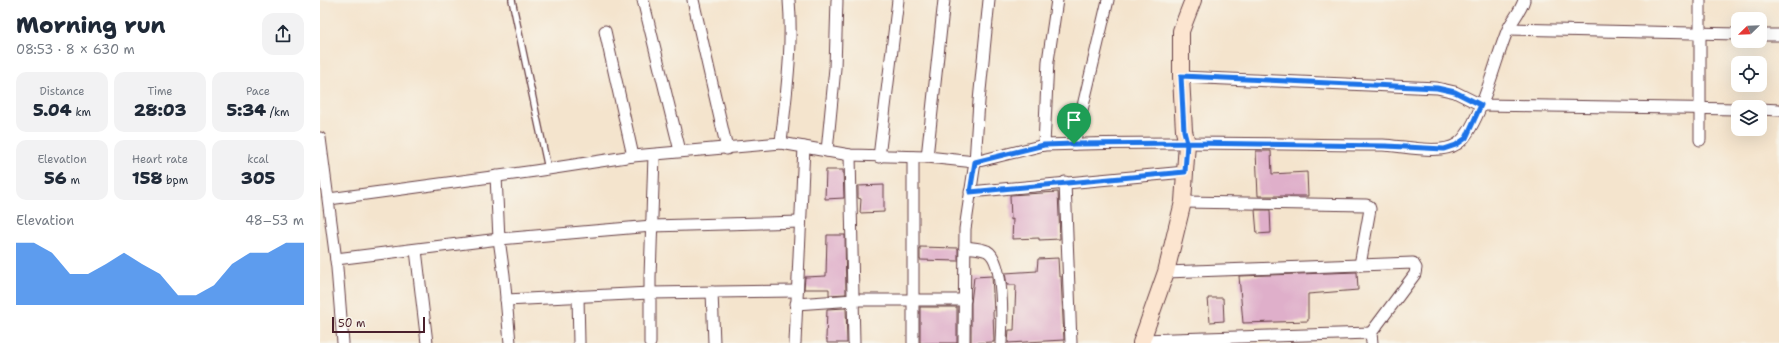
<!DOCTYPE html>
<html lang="en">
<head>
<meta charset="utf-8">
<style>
	:root { --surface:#fff; --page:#f2f2f3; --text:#1f2937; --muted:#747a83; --accent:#1a73e8 }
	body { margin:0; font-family:"Shantell Sans",sans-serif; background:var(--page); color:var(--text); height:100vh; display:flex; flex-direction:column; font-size:15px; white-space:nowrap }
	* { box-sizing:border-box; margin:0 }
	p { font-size:13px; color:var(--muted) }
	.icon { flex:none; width:22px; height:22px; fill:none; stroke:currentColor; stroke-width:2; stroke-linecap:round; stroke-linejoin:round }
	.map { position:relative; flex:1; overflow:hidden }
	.sheet { display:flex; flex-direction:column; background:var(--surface); width:320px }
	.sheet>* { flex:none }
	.needle { width:26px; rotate:247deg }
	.tools { position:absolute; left:1411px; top:12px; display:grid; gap:8px }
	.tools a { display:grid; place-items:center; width:36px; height:36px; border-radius:8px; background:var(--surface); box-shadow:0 4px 16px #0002; font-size:20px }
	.scale { position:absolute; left:12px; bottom:10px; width:93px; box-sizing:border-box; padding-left:4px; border:2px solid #4a1f2b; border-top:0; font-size:11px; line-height:14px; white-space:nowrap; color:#4a1f2b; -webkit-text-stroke:3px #f7f3e8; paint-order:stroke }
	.pin { position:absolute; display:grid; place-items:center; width:34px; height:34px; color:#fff; margin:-41px -17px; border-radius:50% 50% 50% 0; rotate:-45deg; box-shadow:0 0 4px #0007 }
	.pin .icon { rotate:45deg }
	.round { display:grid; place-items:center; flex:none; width:42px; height:42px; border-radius:12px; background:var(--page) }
	.overview { display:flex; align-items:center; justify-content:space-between; height:68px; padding:0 16px }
	h1 { font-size:22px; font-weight:800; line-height:30px }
	.figures { display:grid; grid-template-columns:repeat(3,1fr); gap:6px; height:68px; padding:4px 16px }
	.figures div { display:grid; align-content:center; border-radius:10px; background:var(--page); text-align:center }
	.figures b { font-size:17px; font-weight:800 }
	.figures small { font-size:11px; font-weight:400 }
	.figures p { font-size:11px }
	.chart { height:112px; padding:8px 16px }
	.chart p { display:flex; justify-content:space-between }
	.chart svg { width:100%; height:72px; margin-top:4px; fill:var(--accent); opacity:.7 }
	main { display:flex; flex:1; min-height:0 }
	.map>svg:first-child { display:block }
</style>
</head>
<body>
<main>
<section class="sheet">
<div class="overview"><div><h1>Morning run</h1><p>08:53 · 8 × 630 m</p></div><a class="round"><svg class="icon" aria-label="share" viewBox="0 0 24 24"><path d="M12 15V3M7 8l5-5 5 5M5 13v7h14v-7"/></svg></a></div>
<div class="figures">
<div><p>Distance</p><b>5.04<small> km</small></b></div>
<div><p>Time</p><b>28:03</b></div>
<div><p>Pace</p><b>5:34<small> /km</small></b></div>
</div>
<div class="figures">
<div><p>Elevation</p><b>56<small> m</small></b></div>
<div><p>Heart rate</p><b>158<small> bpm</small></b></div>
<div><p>kcal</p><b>305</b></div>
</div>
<div class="chart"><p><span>Elevation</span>48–53 m</p>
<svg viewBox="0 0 160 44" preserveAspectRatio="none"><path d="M0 44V6L10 6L20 12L30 25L40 25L50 19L60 12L70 19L80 25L90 38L100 38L110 32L120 19L130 12L140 12L150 6L160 6V44z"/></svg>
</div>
</section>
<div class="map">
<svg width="1459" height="343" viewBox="0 0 1459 343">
	<rect width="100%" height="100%" fill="#f7f3e8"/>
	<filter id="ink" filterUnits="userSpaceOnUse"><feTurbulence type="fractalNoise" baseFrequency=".025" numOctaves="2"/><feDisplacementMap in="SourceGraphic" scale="8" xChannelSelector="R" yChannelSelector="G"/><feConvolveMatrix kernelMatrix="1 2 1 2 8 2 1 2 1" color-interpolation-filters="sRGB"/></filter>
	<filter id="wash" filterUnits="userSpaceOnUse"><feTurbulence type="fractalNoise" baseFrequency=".012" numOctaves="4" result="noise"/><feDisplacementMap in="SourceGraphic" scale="16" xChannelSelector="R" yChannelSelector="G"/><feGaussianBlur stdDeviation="0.9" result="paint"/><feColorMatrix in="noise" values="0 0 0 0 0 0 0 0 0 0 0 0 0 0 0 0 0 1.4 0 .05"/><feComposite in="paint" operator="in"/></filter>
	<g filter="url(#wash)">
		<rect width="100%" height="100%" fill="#f4e4cd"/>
		<g id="blocks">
			<g fill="#dfafca">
				<polygon points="936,151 951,151 952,174 987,172 988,196 938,196"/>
				<polygon points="506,170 523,170 524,198 505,199"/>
				<polygon points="564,185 564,212 540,213 541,199 538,198 538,186"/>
				<polygon points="738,192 740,239 719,240 719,238 692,239 693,219 691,220 690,195"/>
				<polygon points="935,210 950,210 951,233 937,234"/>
				<polygon points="507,235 525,235 526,294 509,295 509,289 484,289 485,277 506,276"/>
				<polygon points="600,247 638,248 638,261 600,260"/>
				<polygon points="738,258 739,276 741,276 744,340 688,343 689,330 694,330 696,285 687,285 685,273 717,271 718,259"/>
				<polygon points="1037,272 1038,290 988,294 988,321 923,323 919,276"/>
				<polygon points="672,276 674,311 673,311 674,342 651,343 651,303 654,277"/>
				<polygon points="888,298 903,298 904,321 890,322"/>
				<rect x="600" y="307" width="37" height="36"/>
				<polygon points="526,308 527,343 507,343 507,339 506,339 507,309"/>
			</g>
		</g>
	</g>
	<g filter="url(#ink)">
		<use href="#blocks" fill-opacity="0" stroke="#643d43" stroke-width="1"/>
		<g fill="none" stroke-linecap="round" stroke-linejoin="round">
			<g stroke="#643d43" stroke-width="8">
				<polyline id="lane" points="192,0 228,169"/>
			</g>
			<g stroke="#643d43" stroke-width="13">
				<g id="street">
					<polyline points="323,0 360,151"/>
					<polyline points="373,0 407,149"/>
					<path d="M737 0 728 61 724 145C837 141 950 144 1063 145 1083 146 1121 155 1137 144 1160 129 1176 56 1188 29 1193 19 1201 11 1204 0"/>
					<polyline points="1189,29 1418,34"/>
					<polyline points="285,31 313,156"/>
					<polyline points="1440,35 1459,35"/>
					<polyline points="861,77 1117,88 1135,92 1161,105 1418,109"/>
					<polyline points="1440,109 1459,110"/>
					<polyline points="0,138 17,268 23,343"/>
					<polyline points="1380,140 1380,0"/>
					<path d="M461 143C466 95 473 48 469 0"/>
					<polyline points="754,144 788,0"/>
					<polyline points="507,151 515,68 517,0"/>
					<polyline points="530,155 534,343"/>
					<polyline points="559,157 578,0"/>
					<polyline points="607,157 624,0"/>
					<polyline points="176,176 179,239 184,275 190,343"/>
					<polyline points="745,182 751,343"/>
					<polyline points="650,192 865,172"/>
					<polyline points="9,199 215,171 313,156 461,143 530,155 607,157 655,162 724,145"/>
					<polyline points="863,202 1046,205 1049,206 1050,209 1040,265"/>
					<path d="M645 247C652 248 661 248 667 251 685 261 682 324 681 343"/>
					<polyline points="96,250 107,343"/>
					<polyline points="16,259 179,239 332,226 480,222"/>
					<polyline points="846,272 1093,263 1096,268 1095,274 1051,333 1052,343"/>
					<polyline points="392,292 394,343"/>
					<polyline points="258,296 259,343"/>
					<polyline points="186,300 330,293 476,291"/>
					<polyline points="476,304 534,300 645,300"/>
					<polyline points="822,340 1051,333"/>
					<polyline points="330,343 330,277 334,155"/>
					<polyline points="475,343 484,147"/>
					<polyline points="593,343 593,157"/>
					<polyline points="644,343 645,229 655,162 659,101 669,0"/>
				</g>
			</g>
			<g stroke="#643d43" stroke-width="18">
				<polyline id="secondary" points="821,343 846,272 863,202 867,143 864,131 861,77 861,31 873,0"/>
			</g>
			<use href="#lane" stroke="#fff" stroke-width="5.5"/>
			<use href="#street" stroke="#fff" stroke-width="11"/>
			<use href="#secondary" stroke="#fce5d0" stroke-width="16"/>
		</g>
	</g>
	<g fill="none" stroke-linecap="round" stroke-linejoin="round" filter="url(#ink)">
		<g stroke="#fff" stroke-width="8">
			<polyline id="route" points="754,144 724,145 655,162 650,192 865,172 867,143 1066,146 1124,149 1136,145 1146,138 1161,105 1135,92 1117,88 861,76 864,131 867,143 754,144"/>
		</g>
		<use href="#route" stroke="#1a73e8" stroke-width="5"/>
	</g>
</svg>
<div class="tools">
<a><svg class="needle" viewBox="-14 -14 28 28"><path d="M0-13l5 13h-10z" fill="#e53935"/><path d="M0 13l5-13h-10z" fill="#747a83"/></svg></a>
<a><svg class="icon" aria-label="locate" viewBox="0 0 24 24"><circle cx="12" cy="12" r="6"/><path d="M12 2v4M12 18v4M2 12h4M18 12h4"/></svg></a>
<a><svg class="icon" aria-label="layers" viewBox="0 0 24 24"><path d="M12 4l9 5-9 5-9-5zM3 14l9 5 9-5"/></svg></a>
</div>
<div class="scale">50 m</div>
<div class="pin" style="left:754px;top:144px;background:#1e9e55"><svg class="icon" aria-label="arrive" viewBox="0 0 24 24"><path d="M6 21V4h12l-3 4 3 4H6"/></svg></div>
</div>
</main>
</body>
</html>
